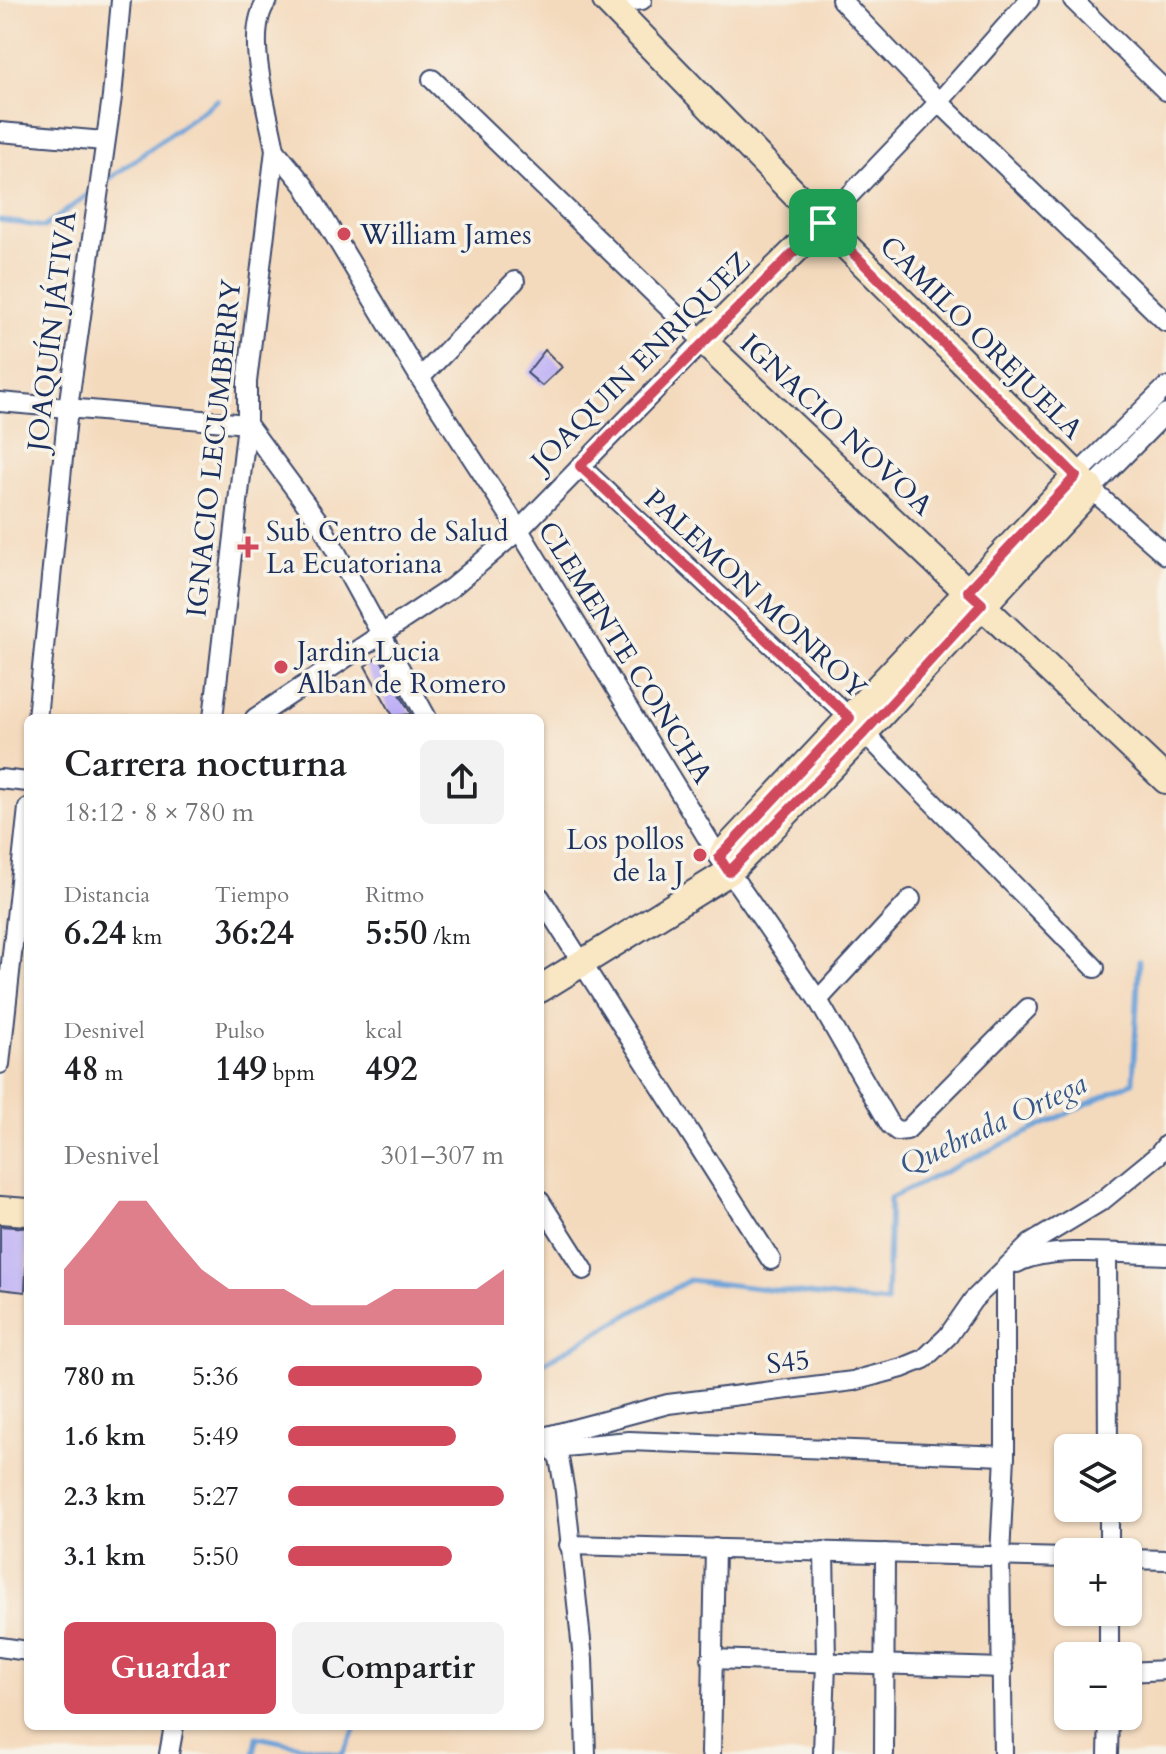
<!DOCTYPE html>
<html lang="es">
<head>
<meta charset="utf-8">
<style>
	:root { --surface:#fff; --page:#f2f2f2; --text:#202124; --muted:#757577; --accent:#d1495b }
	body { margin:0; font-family:Cardo,serif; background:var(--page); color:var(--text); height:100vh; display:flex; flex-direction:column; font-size:30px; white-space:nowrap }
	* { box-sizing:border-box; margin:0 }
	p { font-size:26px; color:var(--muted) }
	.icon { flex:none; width:44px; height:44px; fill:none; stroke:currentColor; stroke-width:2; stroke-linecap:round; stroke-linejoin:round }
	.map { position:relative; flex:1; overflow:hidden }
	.details { position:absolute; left:24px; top:714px; width:520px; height:1016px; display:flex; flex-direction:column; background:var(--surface); border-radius:12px; box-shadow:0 2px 6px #0004 }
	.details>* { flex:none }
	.tools { position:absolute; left:1054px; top:1434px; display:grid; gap:16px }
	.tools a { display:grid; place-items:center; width:88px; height:88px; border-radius:12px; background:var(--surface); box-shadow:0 2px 6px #0004; font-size:40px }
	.pin { position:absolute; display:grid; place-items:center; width:68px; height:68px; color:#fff; margin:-34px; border-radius:16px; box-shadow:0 4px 12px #0006 }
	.round { display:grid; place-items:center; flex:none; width:84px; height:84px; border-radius:12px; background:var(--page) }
	.overview { display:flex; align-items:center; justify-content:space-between; height:136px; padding:0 40px }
	h1 { font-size:36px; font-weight:800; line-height:60px }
	.stats { display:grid; grid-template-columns:repeat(3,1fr); gap:12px; height:136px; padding:8px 40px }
	.stats div { display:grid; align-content:center }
	.stats b { font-size:34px; font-weight:800 }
	.stats small { font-size:22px; font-weight:400 }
	.stats p { font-size:22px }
	.chart { height:224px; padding:16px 40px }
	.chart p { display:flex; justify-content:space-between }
	.chart svg { width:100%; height:144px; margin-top:8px; fill:var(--accent); opacity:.7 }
	.cta { display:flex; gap:16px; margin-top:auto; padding:16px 40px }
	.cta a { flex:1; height:92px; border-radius:12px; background:var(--accent); color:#fff; font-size:32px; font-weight:800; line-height:92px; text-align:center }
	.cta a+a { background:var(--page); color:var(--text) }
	ul { padding:0 40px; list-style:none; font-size:26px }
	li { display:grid; grid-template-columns:128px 96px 1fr; align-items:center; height:60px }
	li i { height:20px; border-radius:10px; background:var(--accent) }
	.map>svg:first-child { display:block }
</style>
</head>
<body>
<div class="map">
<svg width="1166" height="1754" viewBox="0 0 1166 1754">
	<rect width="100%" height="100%" fill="#f7f3e8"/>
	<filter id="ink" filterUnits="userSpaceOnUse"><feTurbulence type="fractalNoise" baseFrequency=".0125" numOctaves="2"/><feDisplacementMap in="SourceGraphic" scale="16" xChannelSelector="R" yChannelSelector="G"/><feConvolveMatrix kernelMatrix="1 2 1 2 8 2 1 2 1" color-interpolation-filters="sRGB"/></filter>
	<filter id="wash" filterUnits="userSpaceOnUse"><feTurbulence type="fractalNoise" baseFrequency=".006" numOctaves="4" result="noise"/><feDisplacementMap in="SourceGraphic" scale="32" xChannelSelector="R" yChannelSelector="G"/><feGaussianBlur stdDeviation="1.8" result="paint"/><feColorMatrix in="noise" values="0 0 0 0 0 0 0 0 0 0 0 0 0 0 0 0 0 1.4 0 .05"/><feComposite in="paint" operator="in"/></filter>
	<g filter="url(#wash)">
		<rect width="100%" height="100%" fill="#f4dabd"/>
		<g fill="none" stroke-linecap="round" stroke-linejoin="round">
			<g stroke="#6aa1d8" stroke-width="5">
				<polyline points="105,182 217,100"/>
				<polyline points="0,220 44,227 94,190"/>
				<polyline points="540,1365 689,1280 887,1303 890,1198 1133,1082 1139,961"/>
				<polyline points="254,1754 257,1737 340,1754"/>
				<polyline points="342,1754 357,1726"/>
			</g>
		</g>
		<g id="blocks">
			<g fill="#beb0f6">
				<polygon points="545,350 562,367 542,386 527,373"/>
				<polygon points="379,656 411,714 393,716 365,666"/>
				<polygon points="0,1226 28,1228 25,1292 0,1289"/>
			</g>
		</g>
	</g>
	<g filter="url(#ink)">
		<use href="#blocks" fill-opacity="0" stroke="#3c496c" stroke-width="2"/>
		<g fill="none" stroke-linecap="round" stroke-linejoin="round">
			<g stroke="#3c496c" stroke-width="22">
				<g id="street">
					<path d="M268 0C242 31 269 113 275 150"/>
					<polyline points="841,0 939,102 1166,322"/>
					<polyline points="1073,0 1166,91"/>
					<polyline points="608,4 642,0"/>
					<polyline points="0,132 104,141"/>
					<polyline points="823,223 939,102 1029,0"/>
					<polyline points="420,378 515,281"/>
					<polyline points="0,402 247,424 322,526 427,718"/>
					<polyline points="1166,413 1091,489 1166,555"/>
					<polyline points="580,466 850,718 1095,968"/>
					<polyline points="1076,476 1166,387"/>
					<polyline points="37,718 68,408 112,97 121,0"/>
					<polyline points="213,718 247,424 247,382 275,150 304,185 420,378 519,530 719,857 818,1000 890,1125 897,1131 907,1130 1028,1008"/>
					<polyline points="255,718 451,588 519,530 703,341 432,79"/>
					<polyline points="0,779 28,782"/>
					<polyline points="540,897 771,1260"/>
					<polyline points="818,1000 911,899"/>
					<polyline points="0,1064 28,808"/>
					<polyline points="540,1201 584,1270"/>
					<polyline points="1107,1253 1108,1448"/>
					<path d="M1017 1263C1051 1245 1126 1254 1166 1255"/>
					<polyline points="540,1438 668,1404 853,1381 902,1368 924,1359 948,1336 973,1300 1030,1244 1103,1200 1158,1155 1166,1145"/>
					<polyline points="546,1441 559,1458 565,1492 583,1659 586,1754"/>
					<polyline points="554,1448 629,1441 1005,1456"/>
					<polyline points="1109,1508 1109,1552"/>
					<polyline points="569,1545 1068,1558"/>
					<polyline points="1128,1559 1166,1560"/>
					<polyline points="1109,1612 1109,1656"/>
					<polyline points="0,1647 28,1651"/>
					<polyline points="711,1659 1003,1668"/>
					<polyline points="1128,1672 1166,1670"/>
					<polyline points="169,1754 174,1726"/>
					<polyline points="711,1754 715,1548"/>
					<polyline points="823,1754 826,1661 824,1551"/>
					<polyline points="884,1754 885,1553"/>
					<polyline points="1003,1754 1000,1556 1005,1456 1005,1271"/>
					<polyline points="1108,1754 1109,1716"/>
				</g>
			</g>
			<g stroke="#3c496c" stroke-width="30">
				<g id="secondary">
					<polyline points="823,223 703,341 1166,780"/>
					<polyline points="723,853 1076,476"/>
					<polyline points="540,989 729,872 864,733 1091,489 823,223 606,0"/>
					<polyline points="0,1210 28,1212"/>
				</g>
			</g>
			<use href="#street" stroke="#fff" stroke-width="18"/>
			<use href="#secondary" stroke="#f9e7c3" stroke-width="26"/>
		</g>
	</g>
	<g fill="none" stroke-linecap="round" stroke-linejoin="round" filter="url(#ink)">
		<g stroke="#fff" stroke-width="16">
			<polygon id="route" points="823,223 1076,476 968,591 982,604 864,733 729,872 719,857 850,718 580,466"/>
		</g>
		<use href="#route" stroke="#d1495b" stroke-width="10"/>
	</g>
	<g fill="#d1495b" stroke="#f7f3e8" stroke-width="3">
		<circle cx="344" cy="234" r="8"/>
		<path d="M244 535h8v8h8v8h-8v8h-8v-8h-8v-8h8z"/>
		<circle cx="281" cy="667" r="8"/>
		<circle cx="700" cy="855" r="8"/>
	</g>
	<g text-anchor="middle" stroke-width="7" stroke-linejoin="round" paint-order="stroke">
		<g font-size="28" fill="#1b2f5e" stroke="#f7f3e8" text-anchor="start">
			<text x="360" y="244">William James</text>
			<text x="266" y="541">Sub Centro de Salud<tspan x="266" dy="32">La Ecuatoriana</tspan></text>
			<text x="297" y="661">Jardin Lucia<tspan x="297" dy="32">Alban de Romero</tspan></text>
			<text x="684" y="849" text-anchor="end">Los pollos<tspan x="684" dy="32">de la J</tspan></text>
		</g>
		<g font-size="28" fill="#1b2f5e" stroke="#f7f3e8">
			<text transform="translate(51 331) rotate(-83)" y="10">JOAQUÍN JÁTIVA</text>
			<text transform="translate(982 337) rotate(45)" y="10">CAMILO OREJUELA</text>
			<text transform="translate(640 361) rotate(-45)" y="10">JOAQUIN ENRIQUEZ</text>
			<text transform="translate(837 424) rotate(43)" y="10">IGNACIO NOVOA</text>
			<text transform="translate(213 448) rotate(-84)" y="10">IGNACIO LECUMBERRY</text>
			<text transform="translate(756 593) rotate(43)" y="10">PALEMON MONROY</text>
			<text transform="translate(626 652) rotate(58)" y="10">CLEMENTE CONCHA</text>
			<text transform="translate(788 1361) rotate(-7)" y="10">S45</text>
		</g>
		<g font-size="30" font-style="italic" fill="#375789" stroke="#f7f3e8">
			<text transform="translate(993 1124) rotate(-25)" y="10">Quebrada Ortega</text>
		</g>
	</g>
</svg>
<div class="tools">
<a><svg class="icon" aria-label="layers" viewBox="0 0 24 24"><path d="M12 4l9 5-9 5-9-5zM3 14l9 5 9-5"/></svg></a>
<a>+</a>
<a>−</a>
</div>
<div class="pin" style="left:823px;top:223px;background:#1e9e55"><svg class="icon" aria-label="arrive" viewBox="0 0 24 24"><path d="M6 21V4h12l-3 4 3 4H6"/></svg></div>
<section class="details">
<div class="overview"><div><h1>Carrera nocturna</h1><p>18:12 · 8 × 780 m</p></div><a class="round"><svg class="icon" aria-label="share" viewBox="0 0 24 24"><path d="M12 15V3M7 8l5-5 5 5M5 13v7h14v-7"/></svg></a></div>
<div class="stats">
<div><p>Distancia</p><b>6.24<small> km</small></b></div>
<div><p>Tiempo</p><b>36:24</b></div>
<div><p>Ritmo</p><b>5:50<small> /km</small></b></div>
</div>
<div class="stats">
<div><p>Desnivel</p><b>48<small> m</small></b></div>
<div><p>Pulso</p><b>149<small> bpm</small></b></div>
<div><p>kcal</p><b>492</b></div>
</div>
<div class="chart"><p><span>Desnivel</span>301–307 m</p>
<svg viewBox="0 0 160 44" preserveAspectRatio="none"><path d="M0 44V27L10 17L20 6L30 6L40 17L50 27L60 33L70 33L80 33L90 38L100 38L110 38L120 33L130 33L140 33L150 33L160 27V44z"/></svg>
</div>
<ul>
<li><b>780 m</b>5:36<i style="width:90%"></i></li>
<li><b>1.6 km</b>5:49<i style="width:78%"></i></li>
<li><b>2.3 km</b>5:27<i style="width:100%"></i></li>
<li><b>3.1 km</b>5:50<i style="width:76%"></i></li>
</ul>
<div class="cta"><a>Guardar</a><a>Compartir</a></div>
</section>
</div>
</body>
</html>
